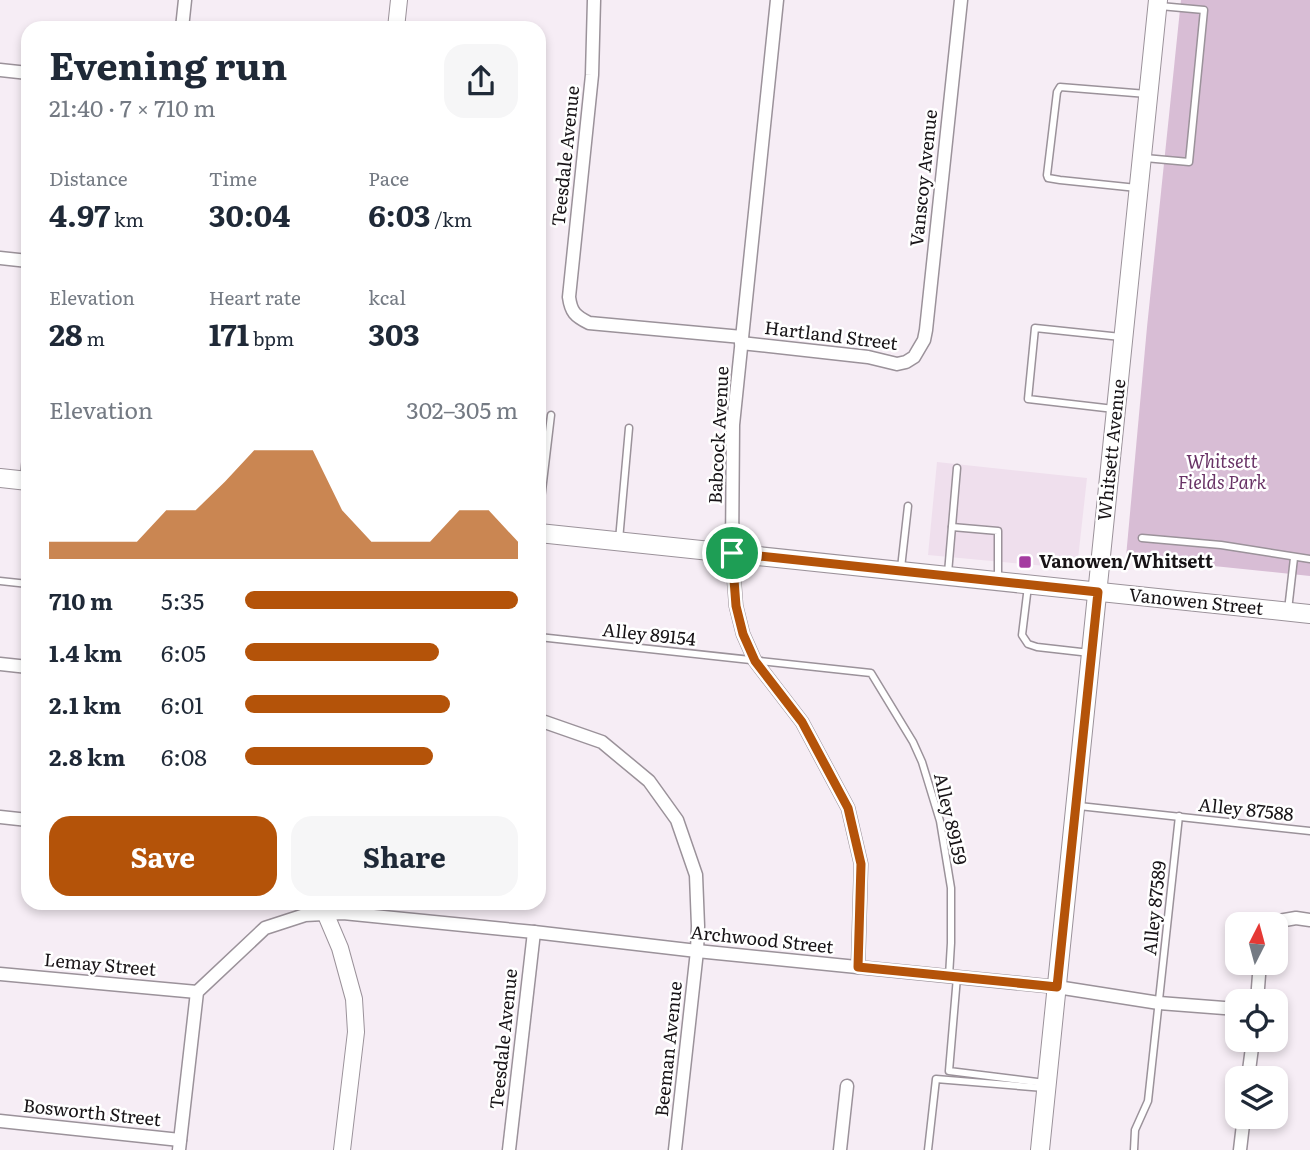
<!DOCTYPE html>
<html lang="en">
<head>
<meta charset="utf-8">
<style>
	:root { --surface:#fff; --page:#f6f6f7; --text:#1f2937; --muted:#747a83; --accent:#b45309 }
	body { margin:0; font-family:Literata,serif; background:var(--page); color:var(--text); height:100vh; display:flex; flex-direction:column; font-size:26px; white-space:nowrap }
	* { box-sizing:border-box; margin:0 }
	p { font-size:23px; color:var(--muted) }
	.icon { flex:none; width:38px; height:38px; fill:none; stroke:currentColor; stroke-width:2; stroke-linecap:round; stroke-linejoin:round }
	.map { position:relative; flex:1; overflow:hidden }
	.drawer { position:absolute; left:21px; top:21px; width:525px; height:889px; display:flex; flex-direction:column; background:var(--surface); border-radius:21px; box-shadow:0 4px 10px #0003 }
	.drawer>* { flex:none }
	.needle { width:46px; rotate:6deg }
	.buttons { position:absolute; left:1225px; top:912px; display:grid; gap:14px }
	.buttons a { display:grid; place-items:center; width:63px; height:63px; border-radius:14px; background:var(--surface); box-shadow:0 4px 10px #0003; font-size:35px }
	.pin { position:absolute; display:grid; place-items:center; width:60px; height:60px; color:#fff; margin:-30px; border:4px solid #fff; border-radius:50%; box-shadow:0 2px 7px #0007 }
	.round { display:grid; place-items:center; flex:none; width:74px; height:74px; border-radius:21px; background:var(--page) }
	.summary { display:flex; align-items:center; justify-content:space-between; height:119px; padding:0 28px }
	h1 { font-size:38px; font-weight:700; line-height:52px }
	.metrics { display:grid; grid-template-columns:repeat(3,1fr); gap:10px; height:119px; padding:7px 28px }
	.metrics div { display:grid; align-content:center }
	.metrics b { font-size:30px; font-weight:700 }
	.metrics small { font-size:19px; font-weight:400 }
	.metrics p { font-size:19px }
	.chart { height:196px; padding:14px 28px }
	.chart p { display:flex; justify-content:space-between }
	.chart svg { width:100%; height:126px; margin-top:7px; fill:var(--accent); opacity:.7 }
	.button { display:flex; gap:14px; margin-top:auto; padding:14px 28px }
	.button a { flex:1; height:80px; border-radius:21px; background:var(--accent); color:#fff; font-size:28px; font-weight:700; line-height:80px; text-align:center }
	.button a+a { background:var(--page); color:var(--text) }
	ul { padding:0 28px; list-style:none; font-size:23px }
	li { display:grid; grid-template-columns:112px 84px 1fr; align-items:center; height:52px }
	li i { height:18px; border-radius:9px; background:var(--accent) }
	.map>svg:first-child { display:block }
</style>
</head>
<body>
<div class="map">
<svg width="1310" height="1150" viewBox="0 0 1310 1150">
	<rect width="100%" height="100%" fill="#f6edf5"/>
	<polygon fill="#efdfed" points="937,462 1087,478 1078,559 1067,568 928,555"/>
	<polygon fill="#d8bdd5" points="1181,0 1310,0 1310,576 1126,557 1147,327"/>
	<g fill="none" stroke-linecap="round" stroke-linejoin="round">
		<g stroke="#9b929a" stroke-width="9">
			<g id="service">
				<polyline points="1145,158 1189,162 1204,10 1160,6"/>
				<polyline points="1137,188 1060,180 1048,178 1047,175 1057,92 1060,87 1147,94"/>
				<polyline points="1114,409 1028,399 1035,328 1121,337"/>
				<polyline points="24,478 28,436"/>
				<polyline points="539,516 551,415"/>
				<polyline points="952,527 998,531 998,578"/>
				<polyline points="1142,538 1221,545 1310,559"/>
				<polyline points="619,540 629,428"/>
				<polyline points="901,568 908,506"/>
				<polyline points="948,573 957,468"/>
				<polyline points="0,581 28,584"/>
				<polyline points="1028,586 1022,635 1028,644 1037,647 1090,653"/>
				<polyline points="1288,610 1294,558"/>
				<polyline points="539,637 871,673 913,742 922,762 940,821 951,888 951,943 949,976"/>
				<polyline points="1079,806 1310,831"/>
				<polyline points="957,977 949,1071 1045,1083"/>
				<polyline points="928,1150 936,1079 1044,1088"/>
				<polyline points="1134,1150 1135,1130 1148,1101 1179,816"/>
			</g>
		</g>
		<g stroke="#9b929a" stroke-width="15">
			<g id="minor">
				<path d="M594 0 592 75 569 297C571 312 575 316 589 323L742 337"/>
				<polyline points="777,0 733,425 732,553 736,606 743,634 755,661 802,722 848,808 861,864 858,967"/>
				<polyline points="182,28 185,0"/>
				<polyline points="0,70 28,73"/>
				<polyline points="0,258 28,261"/>
				<polyline points="741,343 868,357 897,364 906,362 914,357 924,340 926,330 961,0"/>
				<polyline points="0,664 28,667"/>
				<polyline points="539,720 602,742 649,781 677,820 696,875 698,926 697,951 675,1150"/>
				<polyline points="0,817 28,820"/>
				<polyline points="1272,924 1273,922 1296,918 1310,920"/>
				<polyline points="0,974 197,992"/>
				<polyline points="1257,1001 1260,962"/>
				<polyline points="1248,1078 1253,1040"/>
				<polyline points="0,1121 180,1140"/>
				<polyline points="179,1150 197,992 265,928 305,915 343,913 534,932 697,951 1057,987 1159,1003 1237,1009"/>
				<polyline points="509,1150 534,932"/>
				<polyline points="840,1150 847,1086"/>
				<polyline points="1240,1150 1244,1116"/>
			</g>
		</g>
		<g stroke="#9b929a" stroke-width="18">
			<g id="tertiary">
				<polyline points="396,28 399,0"/>
				<polyline points="323,903 326,915 340,948 354,999 356,1032 342,1150"/>
			</g>
		</g>
		<g stroke="#9b929a" stroke-width="20">
			<g id="secondary">
				<polyline points="0,478 28,481"/>
				<polyline points="539,533 1310,614"/>
				<polyline points="1040,1150 1158,0"/>
			</g>
		</g>
		<use href="#service" stroke="#fff" stroke-width="6"/>
		<use href="#minor" stroke="#fff" stroke-width="12"/>
		<use href="#tertiary" stroke="#fff" stroke-width="16"/>
		<use href="#secondary" stroke="#fff" stroke-width="18"/>
	</g>
	<g fill="none" stroke-linecap="round" stroke-linejoin="round">
		<g stroke="#fff" stroke-width="14">
			<polygon id="route" points="732,553 1098,592 1057,987 858,967 861,864 848,808 802,722 755,661 743,634 736,606"/>
		</g>
		<use href="#route" stroke="#b45309" stroke-width="9"/>
	</g>
	<rect fill="#a43ca0" stroke="#fff" stroke-width="2.5" x="1018" y="555" width="14" height="14" rx="3.5"/>
	<g text-anchor="middle" stroke-width="5" stroke-linejoin="round" paint-order="stroke">
		<g font-size="18" fill="#181417" stroke="#fff">
			<text transform="translate(566 156) rotate(-84)" y="6">Teesdale Avenue</text>
			<text transform="translate(924 178) rotate(-84)" y="6">Vanscoy Avenue</text>
			<text transform="translate(831 336) rotate(7)" y="6">Hartland Street</text>
			<text transform="translate(719 435) rotate(-87)" y="6">Babcock Avenue</text>
			<text transform="translate(1112 450) rotate(-84)" y="6">Whitsett Avenue</text>
			<text transform="translate(1196 602) rotate(6)" y="6">Vanowen Street</text>
			<text transform="translate(649 635) rotate(6)" y="6">Alley 89154</text>
			<text transform="translate(1246 810) rotate(6)" y="6">Alley 87588</text>
			<text transform="translate(950 819) rotate(77)" y="6">Alley 89159</text>
			<text transform="translate(1155 908) rotate(-84)" y="6">Alley 87589</text>
			<text transform="translate(762 940) rotate(6)" y="6">Archwood Street</text>
			<text transform="translate(100 965) rotate(5)" y="6">Lemay Street</text>
			<text transform="translate(504 1039) rotate(-84)" y="6">Teesdale Avenue</text>
			<text transform="translate(669 1049) rotate(-84)" y="6">Beeman Avenue</text>
			<text transform="translate(92 1113) rotate(6)" y="6">Bosworth Street</text>
		</g>
		<g font-size="18" font-style="italic" fill="#693366" stroke="#fff">
			<text x="1222" y="468">Whitsett<tspan x="1222" dy="21">Fields Park</tspan></text>
		</g>
		<g font-size="18" font-weight="bold" fill="#181417" stroke="#fff" text-anchor="start">
			<text x="1039" y="568">Vanowen/Whitsett</text>
		</g>
	</g>
</svg>
<div class="buttons">
<a><svg class="needle" viewBox="-14 -14 28 28"><path d="M0-13l5 13h-10z" fill="#e53935"/><path d="M0 13l5-13h-10z" fill="#747a83"/></svg></a>
<a><svg class="icon" aria-label="locate" viewBox="0 0 24 24"><circle cx="12" cy="12" r="6"/><path d="M12 2v4M12 18v4M2 12h4M18 12h4"/></svg></a>
<a><svg class="icon" aria-label="layers" viewBox="0 0 24 24"><path d="M12 4l9 5-9 5-9-5zM3 14l9 5 9-5"/></svg></a>
</div>
<div class="pin" style="left:732px;top:553px;background:#1e9e55"><svg class="icon" aria-label="arrive" viewBox="0 0 24 24"><path d="M6 21V4h12l-3 4 3 4H6"/></svg></div>
<section class="drawer">
<div class="summary"><div><h1>Evening run</h1><p>21:40 · 7 × 710 m</p></div><a class="round"><svg class="icon" aria-label="share" viewBox="0 0 24 24"><path d="M12 15V3M7 8l5-5 5 5M5 13v7h14v-7"/></svg></a></div>
<div class="metrics">
<div><p>Distance</p><b>4.97<small> km</small></b></div>
<div><p>Time</p><b>30:04</b></div>
<div><p>Pace</p><b>6:03<small> /km</small></b></div>
</div>
<div class="metrics">
<div><p>Elevation</p><b>28<small> m</small></b></div>
<div><p>Heart rate</p><b>171<small> bpm</small></b></div>
<div><p>kcal</p><b>303</b></div>
</div>
<div class="chart"><p><span>Elevation</span>302–305 m</p>
<svg viewBox="0 0 160 44" preserveAspectRatio="none"><path d="M0 44V38L10 38L20 38L30 38L40 27L50 27L60 17L70 6L80 6L90 6L100 27L110 38L120 38L130 38L140 27L150 27L160 38V44z"/></svg>
</div>
<ul>
<li><b>710 m</b>5:35<i style="width:100%"></i></li>
<li><b>1.4 km</b>6:05<i style="width:71%"></i></li>
<li><b>2.1 km</b>6:01<i style="width:75%"></i></li>
<li><b>2.8 km</b>6:08<i style="width:69%"></i></li>
</ul>
<div class="button"><a>Save</a><a>Share</a></div>
</section>
</div>
</body>
</html>
